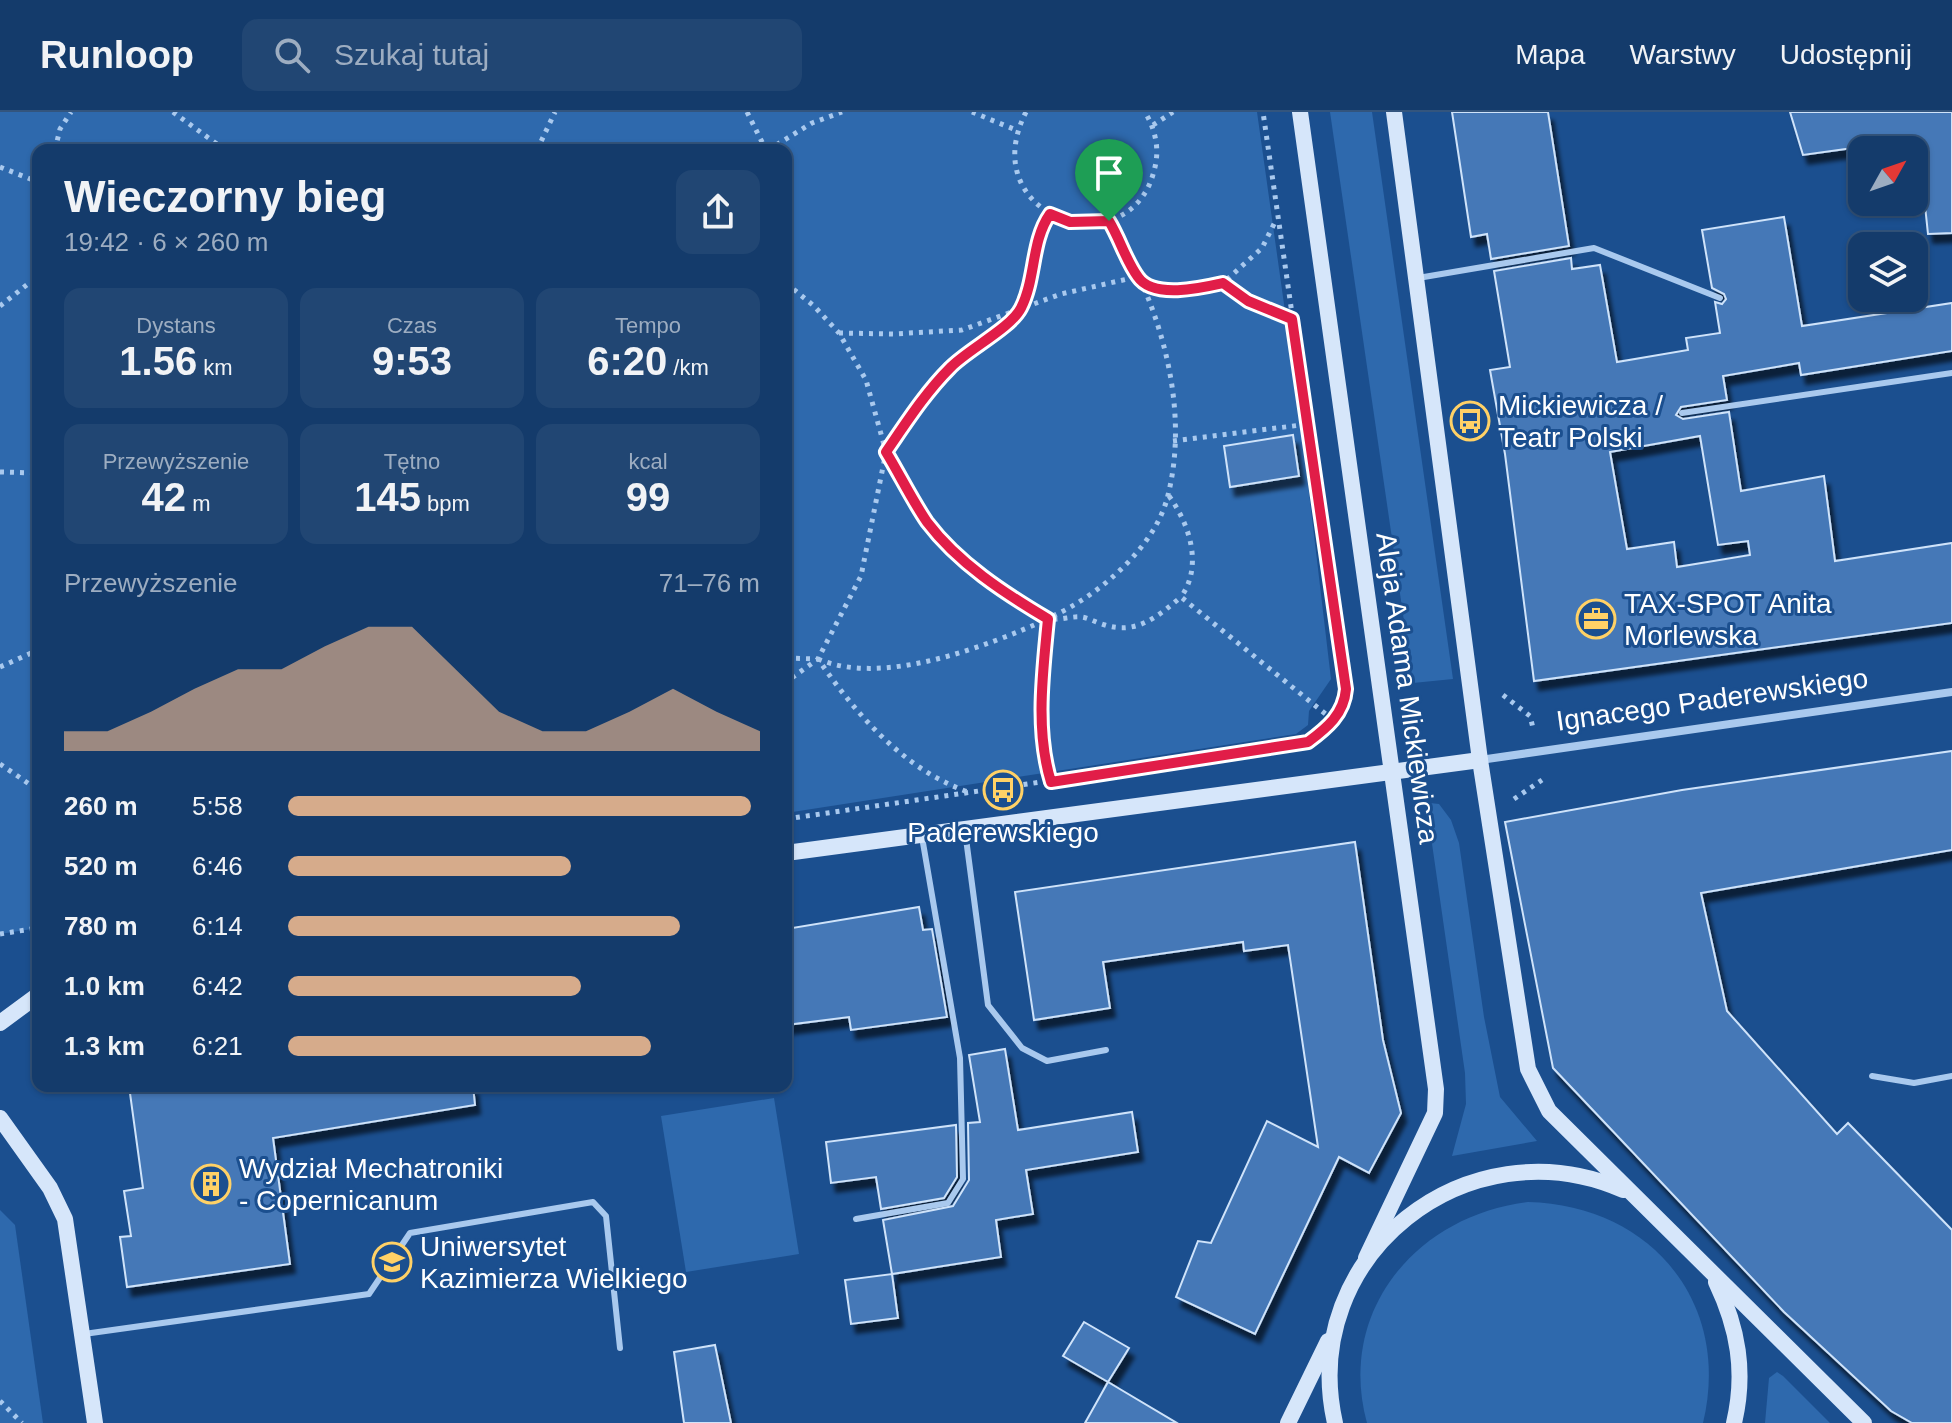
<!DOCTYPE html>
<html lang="pl">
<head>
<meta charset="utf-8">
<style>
	:root { --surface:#143b6b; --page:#214673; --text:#f1f3f6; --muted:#9dadc1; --line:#33557e; --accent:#d6ab8b }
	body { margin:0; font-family:Arial,sans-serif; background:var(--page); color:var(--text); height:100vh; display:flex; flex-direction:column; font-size:30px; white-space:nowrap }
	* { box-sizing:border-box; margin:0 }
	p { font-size:26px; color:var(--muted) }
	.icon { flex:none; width:44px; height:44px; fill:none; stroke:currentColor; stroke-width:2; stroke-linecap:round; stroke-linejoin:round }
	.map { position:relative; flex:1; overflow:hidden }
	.sheet { position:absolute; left:32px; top:32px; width:760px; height:948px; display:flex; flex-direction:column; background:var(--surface); border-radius:16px; box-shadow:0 2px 6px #0004,0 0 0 2px var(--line) }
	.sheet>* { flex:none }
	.needle { width:52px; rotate:50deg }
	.controls { position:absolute; left:1848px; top:24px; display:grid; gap:16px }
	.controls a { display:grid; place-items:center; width:80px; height:80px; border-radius:16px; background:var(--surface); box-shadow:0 2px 6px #0004,0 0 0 2px var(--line); font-size:40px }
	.pin { position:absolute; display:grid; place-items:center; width:68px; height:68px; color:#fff; margin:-82px -34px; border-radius:50% 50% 50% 0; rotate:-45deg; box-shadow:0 0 8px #0007 }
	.pin .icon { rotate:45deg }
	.round { display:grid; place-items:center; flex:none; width:84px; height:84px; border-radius:16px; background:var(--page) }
	.head { display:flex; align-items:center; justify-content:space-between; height:136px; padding:0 32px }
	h1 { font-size:44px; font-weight:700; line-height:60px }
	.figures { display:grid; grid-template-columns:repeat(3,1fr); gap:12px; height:136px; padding:8px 32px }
	.figures div { display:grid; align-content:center; border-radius:16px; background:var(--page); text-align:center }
	.figures b { font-size:40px; font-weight:700 }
	.figures small { font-size:22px; font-weight:400 }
	.figures p { font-size:22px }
	.chart { height:224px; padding:16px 32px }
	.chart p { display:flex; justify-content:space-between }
	.chart svg { width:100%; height:144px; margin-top:8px; fill:var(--accent); opacity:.7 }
	ul { padding:0 32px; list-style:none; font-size:26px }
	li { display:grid; grid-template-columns:128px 96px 1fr; align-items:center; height:60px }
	li i { height:20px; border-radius:10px; background:var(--accent) }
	header { display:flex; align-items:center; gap:48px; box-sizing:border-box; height:112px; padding:0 40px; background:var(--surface); border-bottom:2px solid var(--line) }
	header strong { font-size:38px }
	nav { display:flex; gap:44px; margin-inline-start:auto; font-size:28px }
	.search { width:560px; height:72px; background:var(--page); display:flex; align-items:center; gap:20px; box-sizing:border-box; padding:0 28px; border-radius:16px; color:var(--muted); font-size:30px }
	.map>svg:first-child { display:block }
</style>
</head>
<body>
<header>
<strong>Runloop</strong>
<div class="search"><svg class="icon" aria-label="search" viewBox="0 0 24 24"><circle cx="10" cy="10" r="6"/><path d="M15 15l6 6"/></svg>Szukaj tutaj</div>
<nav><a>Mapa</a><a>Warstwy</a><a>Udostępnij</a></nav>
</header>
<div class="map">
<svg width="1952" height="1311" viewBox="0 0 1952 1311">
	<defs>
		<filter id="shadow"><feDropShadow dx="5" dy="9" stdDeviation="2" flood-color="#0009"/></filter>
	</defs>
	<rect width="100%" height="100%" fill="#1b4f8f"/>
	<g fill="#2e69ad">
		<polygon points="0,0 1257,0 1301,313 1331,567 1309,599 1308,613 1296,622 786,701 786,38 38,38 38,816 0,822"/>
		<polygon points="1330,0 1372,0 1453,567 1413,571"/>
		<polygon points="1430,691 1439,692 1451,708 1459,731 1484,905 1500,985 1537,1029 1452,1044 1466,992 1465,961 1427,697"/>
		<polygon points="774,986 799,1142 686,1160 661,1004"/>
		<path d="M1528 1090C1650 1093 1732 1190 1703 1311H1367C1336 1198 1418 1103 1528 1090Z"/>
		<polygon points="0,1098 15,1113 43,1311 0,1311"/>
		<polygon points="1777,1260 1783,1264 1830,1311 1765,1311 1769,1266"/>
	</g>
	<g fill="#4478b7" stroke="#cfe3fa" stroke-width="2" fill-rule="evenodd" filter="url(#shadow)">
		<polygon points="1452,0 1548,0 1569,134 1491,147 1487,122 1471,125"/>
		<polygon points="1790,0 1952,0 1952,121 1928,122 1918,27 1803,43"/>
		<path d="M1784 105 1802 214 1952 191V239L1801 263 1799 251 1723 264 1727 288 1681 295 1676 303 1683 307 1729 300 1741 379 1824 364 1835 449 1952 431V511L1534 569 1505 342 1490 258 1510 255 1494 159 1571 146 1572 157 1600 153 1617 250 1688 238 1686 226 1720 221 1715 190 1722 192 1726 187 1724 182 1712 176 1702 118ZM1700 324 1718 433 1748 429 1750 443 1677 455 1674 430 1627 437 1610 340Z"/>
		<polygon points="1293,323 1299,364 1230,375 1224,334"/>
		<polygon points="1952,639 1952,738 1701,781 1727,899 1837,1022 1848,1011 1952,1118 1952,1311 1912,1311 1891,1299 1784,1200 1553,956 1505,710 1682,678"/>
		<polygon points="1355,730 1383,928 1401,1001 1369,1061 1339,1045 1255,1222 1176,1185 1198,1129 1211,1131 1267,1009 1318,1035 1288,833 1244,839 1243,830 1103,850 1110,896 1034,908 1015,780"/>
		<polygon points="919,795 923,818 932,817 947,905 851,918 849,905 786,913 786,817"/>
		<polygon points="1005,937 1018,1018 1132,1000 1138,1040 1026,1058 1033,1102 996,1108 1001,1145 892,1162 883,1108 953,1094 969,1068 968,1011 980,1010 969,943"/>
		<polygon points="129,974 473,974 475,993 273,1026 290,1152 127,1175 120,1125 131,1124 124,1079 143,1076"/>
		<polygon points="956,1013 957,1065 944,1086 881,1097 876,1065 831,1071 826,1030"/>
		<polygon points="892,1162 898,1206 851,1212 845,1168"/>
		<polygon points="1084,1210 1129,1236 1108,1270 1063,1244"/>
		<polygon points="715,1233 731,1311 684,1311 674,1240"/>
		<polygon points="1108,1270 1177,1311 1085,1311"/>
	</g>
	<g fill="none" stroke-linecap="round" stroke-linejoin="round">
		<g stroke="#a9c9ee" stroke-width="5" stroke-dasharray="4 6" stroke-linecap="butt">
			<polyline points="173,0 225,38"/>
			<polyline points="747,0 766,38"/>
			<polyline points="972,0 1016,18"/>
			<path d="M1026 0C972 106 1129 157 1154 59 1160 38 1156 19 1145 0"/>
			<polyline points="1153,13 1173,0"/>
			<polyline points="55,38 60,17 71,0"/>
			<polyline points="537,38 555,0"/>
			<polyline points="768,38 812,11 842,0"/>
			<polyline points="0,55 38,70"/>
			<path d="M1050 102C1031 129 1036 167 1021 196 1011 216 967 238 950 256 925 281 906 311 886 340 924 407 952 447 1019 489 1028 495 1040 506 1051 507 1061 508 1072 504 1082 505 1089 506 1097 511 1105 513 1137 523 1158 504 1181 485L1333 608"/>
			<polyline points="786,171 814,194 839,221 866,268 886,340 861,464 818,547 786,570"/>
			<polyline points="1223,171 1248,189 1292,207"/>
			<polyline points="0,194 38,164"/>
			<polyline points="839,221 893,222 962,218 1061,182 1132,166 1153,175 1190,177 1223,171 1262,136 1276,108"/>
			<polyline points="1173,329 1309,312"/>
			<polyline points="0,360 38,361"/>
			<path d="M1169 384C1190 413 1203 454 1181 485"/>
			<path d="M1053 504C1099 483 1156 435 1168 383 1191 292 1158 186 1109 109"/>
			<path d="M786 546 818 547C856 602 903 657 968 680"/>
			<path d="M818 547C883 575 987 534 1048 507 1043 560 1034 618 1051 670"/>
			<polyline points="0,555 38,538"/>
			<polyline points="1503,583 1530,604 1533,616"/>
			<polyline points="0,652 38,678"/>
			<polyline points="1514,687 1542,668"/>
			<path d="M786 707 1296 633C1322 626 1344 604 1346 577L1263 0"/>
			<polyline points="0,822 38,816"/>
			<polyline points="0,1289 22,1311"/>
		</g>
		<g stroke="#a9c9ee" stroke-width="6">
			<polyline points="1418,166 1594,136 1720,186"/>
			<polyline points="1682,301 1952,261"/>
			<polyline points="965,719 988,893 1022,936 1047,949 1106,938"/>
			<polyline points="1872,964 1914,971 1952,964"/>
			<polyline points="856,1107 948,1091 963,1067 960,946 922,725"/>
			<polyline points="84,1222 369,1182 410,1121 593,1090 606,1104 620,1236"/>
		</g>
		<polyline stroke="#a9c9ee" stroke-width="8" points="1480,648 1952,580"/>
		<g stroke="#d6e6fa" stroke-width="16">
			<polyline points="1300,0 1436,977 1435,1001 1366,1146"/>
			<polyline points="1394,0 1480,648 1528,957 1549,999 1864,1311"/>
			<polyline points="786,741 1480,648"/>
			<polyline points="0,911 38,883"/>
			<polyline points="0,1006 50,1076 65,1107 95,1311"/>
			<path d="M1716 1170C1738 1216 1746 1260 1734 1311"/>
			<polyline points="1288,1311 1328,1229"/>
			<path d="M1335 1311C1297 1143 1468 1010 1623 1078"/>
		</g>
	</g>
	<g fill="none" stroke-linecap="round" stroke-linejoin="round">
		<g stroke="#fff" stroke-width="16">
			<path id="route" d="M1050 102 1070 110 1109 109C1120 127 1126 149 1138 165 1153 187 1201 176 1223 171L1248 189 1292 207 1346 577C1344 602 1327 616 1308 630L1051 670C1035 618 1043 560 1048 507 1004 481 958 451 927 410 912 388 900 363 886 340 906 311 925 281 950 256 967 238 1011 216 1021 196 1036 167 1031 129 1050 102Z"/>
		</g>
		<use href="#route" stroke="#e11d48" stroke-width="10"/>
	</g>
	<defs>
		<g id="bus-ring" transform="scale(2)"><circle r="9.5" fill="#1b4f8f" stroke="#ffd166" stroke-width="1.5"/><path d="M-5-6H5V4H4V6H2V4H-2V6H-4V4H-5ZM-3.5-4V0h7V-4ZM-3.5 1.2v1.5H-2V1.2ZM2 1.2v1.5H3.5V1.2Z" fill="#ffd166"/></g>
		<g id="office-ring" transform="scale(2)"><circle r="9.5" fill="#1b4f8f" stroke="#ffd166" stroke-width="1.5"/><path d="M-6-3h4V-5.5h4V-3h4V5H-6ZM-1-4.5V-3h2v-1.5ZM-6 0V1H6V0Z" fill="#ffd166"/></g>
		<g id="building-ring" transform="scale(2)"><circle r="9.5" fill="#1b4f8f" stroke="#ffd166" stroke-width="1.5"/><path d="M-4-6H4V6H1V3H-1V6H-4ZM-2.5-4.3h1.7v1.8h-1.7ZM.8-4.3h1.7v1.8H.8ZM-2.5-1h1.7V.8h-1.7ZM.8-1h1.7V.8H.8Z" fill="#ffd166"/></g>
		<g id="university-ring" transform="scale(2)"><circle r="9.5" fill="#1b4f8f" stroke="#ffd166" stroke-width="1.5"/><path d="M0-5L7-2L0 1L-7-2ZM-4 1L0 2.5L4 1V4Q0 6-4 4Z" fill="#ffd166"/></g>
	</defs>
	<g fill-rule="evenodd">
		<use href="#bus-ring" x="1470" y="309"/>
		<use href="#office-ring" x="1596" y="507"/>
		<use href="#bus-ring" x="1003" y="678"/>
		<use href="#building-ring" x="211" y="1072"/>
		<use href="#university-ring" x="392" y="1150"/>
	</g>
	<g text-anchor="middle" stroke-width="6" stroke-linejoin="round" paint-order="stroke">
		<g font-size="28" fill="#fff" stroke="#1b4f8f" text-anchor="start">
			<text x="1498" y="303">Mickiewicza /<tspan x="1498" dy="32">Teatr Polski</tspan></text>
			<text x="1624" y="501">TAX-SPOT Anita<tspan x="1624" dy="32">Morlewska</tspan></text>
			<text x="1003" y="730" text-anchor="middle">Paderewskiego</text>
			<text x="239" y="1066">Wydział Mechatroniki<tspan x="239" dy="32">- Copernicanum</tspan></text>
			<text x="420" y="1144">Uniwersytet<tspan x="420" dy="32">Kazimierza Wielkiego</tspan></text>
		</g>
		<g font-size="28" fill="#fff" stroke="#1b4f8f">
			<text transform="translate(1408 576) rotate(82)" y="10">Aleja Adama Mickiewicza</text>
			<text transform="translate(1712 587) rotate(-8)" y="10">Ignacego Paderewskiego</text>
		</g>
	</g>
</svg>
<div class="controls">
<a><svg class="needle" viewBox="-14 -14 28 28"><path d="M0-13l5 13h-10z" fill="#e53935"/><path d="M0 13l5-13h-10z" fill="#9dadc1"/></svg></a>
<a><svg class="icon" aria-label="layers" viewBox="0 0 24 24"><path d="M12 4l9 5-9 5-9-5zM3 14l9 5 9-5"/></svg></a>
</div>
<div class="pin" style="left:1109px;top:109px;background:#1e9e55"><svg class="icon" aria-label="arrive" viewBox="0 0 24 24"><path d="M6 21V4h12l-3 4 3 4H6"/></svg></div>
<section class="sheet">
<div class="head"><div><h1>Wieczorny bieg</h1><p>19:42 · 6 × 260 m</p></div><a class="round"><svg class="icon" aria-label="share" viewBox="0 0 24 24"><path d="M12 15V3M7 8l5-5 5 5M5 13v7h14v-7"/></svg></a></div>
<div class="figures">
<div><p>Dystans</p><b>1.56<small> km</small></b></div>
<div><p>Czas</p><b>9:53</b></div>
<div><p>Tempo</p><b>6:20<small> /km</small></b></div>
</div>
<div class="figures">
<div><p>Przewyższenie</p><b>42<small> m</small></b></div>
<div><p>Tętno</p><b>145<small> bpm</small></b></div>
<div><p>kcal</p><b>99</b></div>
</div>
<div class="chart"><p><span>Przewyższenie</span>71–76 m</p>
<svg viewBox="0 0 160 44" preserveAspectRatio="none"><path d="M0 44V38L10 38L20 32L30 25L40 19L50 19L60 12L70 6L80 6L90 19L100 32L110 38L120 38L130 32L140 25L150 32L160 38V44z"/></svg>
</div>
<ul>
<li><b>260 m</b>5:58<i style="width:98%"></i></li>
<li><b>520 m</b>6:46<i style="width:60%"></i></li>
<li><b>780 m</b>6:14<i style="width:83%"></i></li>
<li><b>1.0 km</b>6:42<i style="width:62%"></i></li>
<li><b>1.3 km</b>6:21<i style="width:77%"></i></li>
</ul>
</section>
</div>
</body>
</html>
